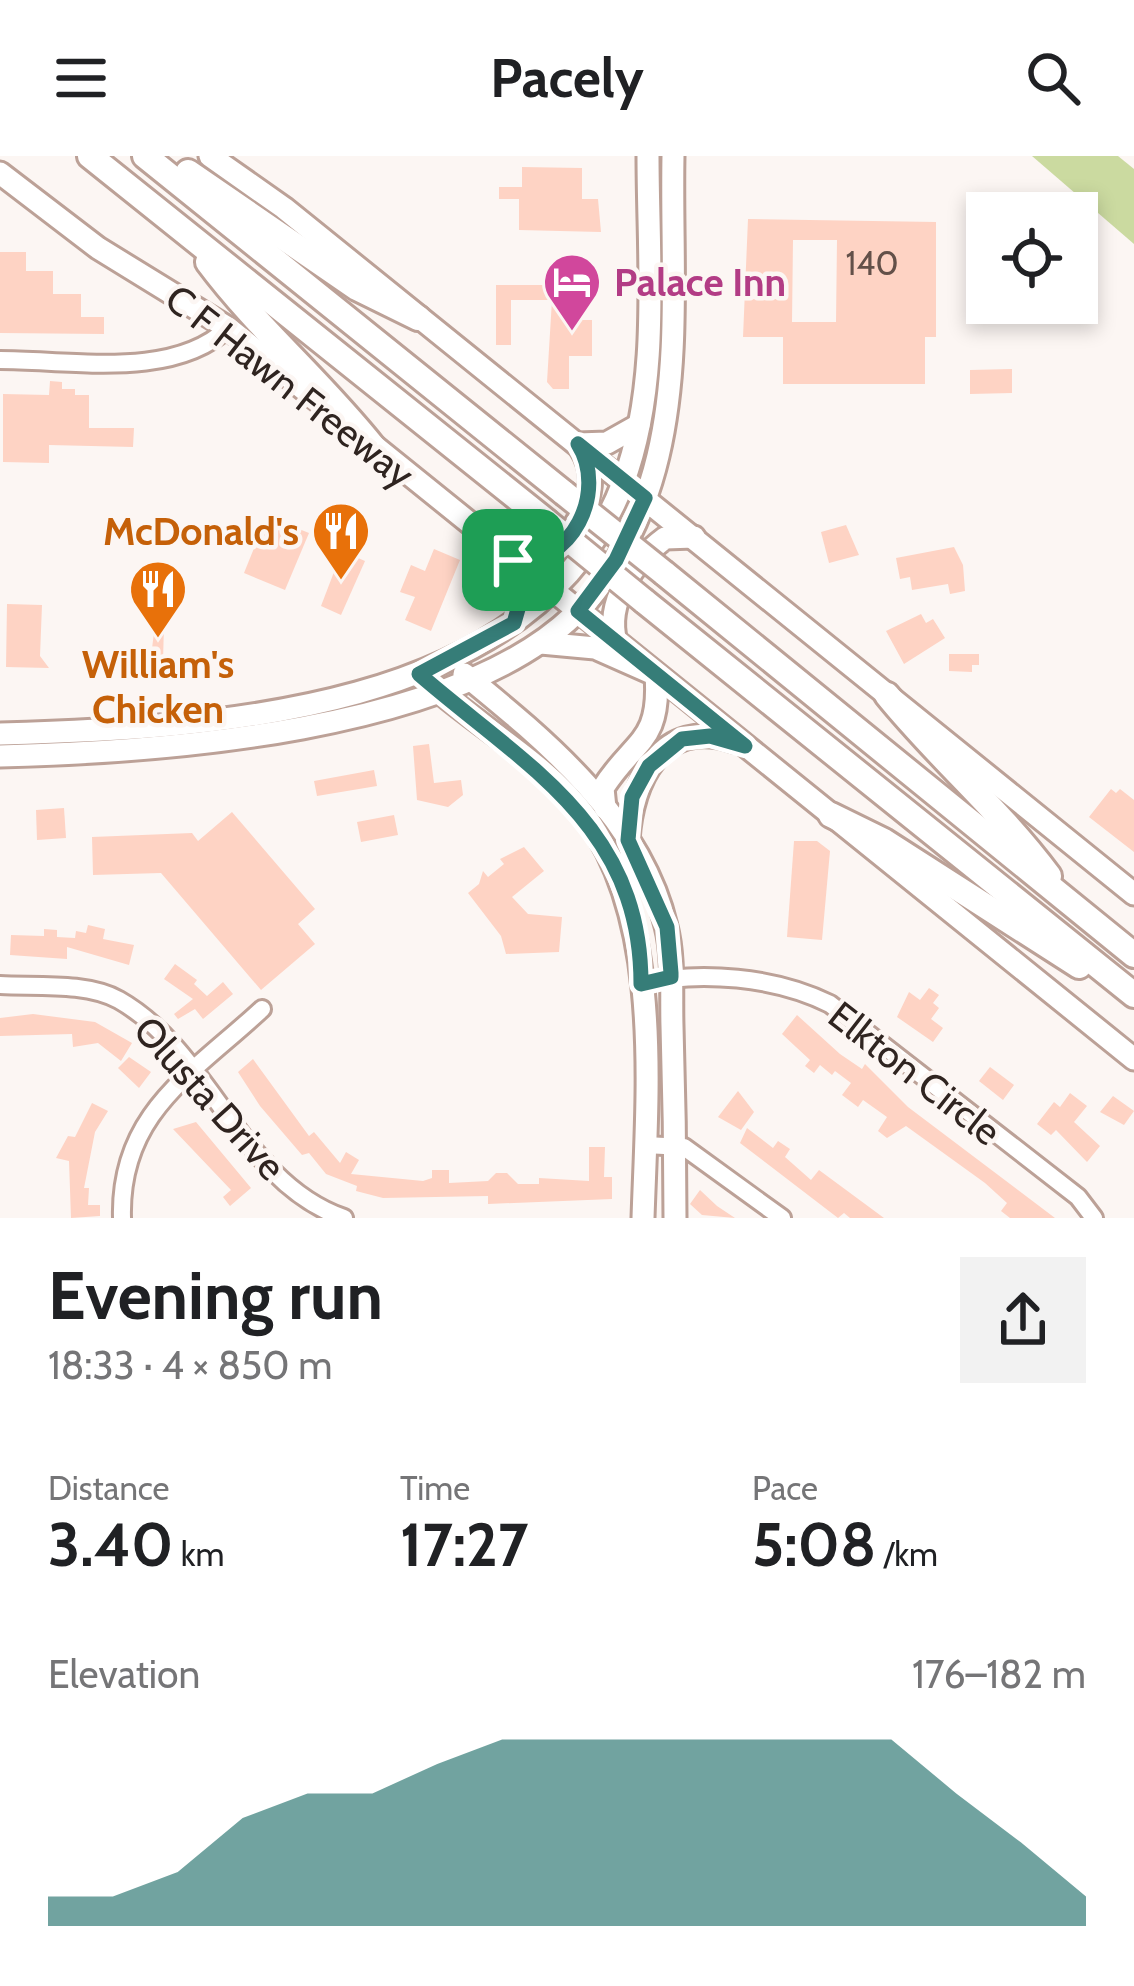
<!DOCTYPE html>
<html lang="en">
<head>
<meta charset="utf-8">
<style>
	:root { --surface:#fff; --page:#f2f2f2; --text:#202124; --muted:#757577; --accent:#367d78 }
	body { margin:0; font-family:Cabin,sans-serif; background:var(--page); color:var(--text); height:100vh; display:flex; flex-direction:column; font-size:45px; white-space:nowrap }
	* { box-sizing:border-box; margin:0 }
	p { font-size:39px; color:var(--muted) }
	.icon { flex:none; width:66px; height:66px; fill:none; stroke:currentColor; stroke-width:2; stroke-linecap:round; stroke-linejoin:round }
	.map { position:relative; height:1062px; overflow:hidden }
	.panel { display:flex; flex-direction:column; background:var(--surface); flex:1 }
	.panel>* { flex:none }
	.tools { position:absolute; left:966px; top:36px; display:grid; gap:24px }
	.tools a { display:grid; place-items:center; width:132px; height:132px; border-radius:0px; background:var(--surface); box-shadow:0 6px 18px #0003; font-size:60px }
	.pin { position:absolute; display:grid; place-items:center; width:102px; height:102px; color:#fff; margin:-51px; border-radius:24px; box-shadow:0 6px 18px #0006 }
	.round { display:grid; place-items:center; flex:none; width:126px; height:126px; border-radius:0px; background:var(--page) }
	.headline { display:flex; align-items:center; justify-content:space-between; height:204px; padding:0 48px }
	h1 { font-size:66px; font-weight:700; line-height:90px }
	.metrics { display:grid; grid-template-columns:repeat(3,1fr); gap:18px; height:204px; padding:12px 48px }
	.metrics div { display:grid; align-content:center }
	.metrics b { font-size:60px; font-weight:700 }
	.metrics small { font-size:33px; font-weight:400 }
	.metrics p { font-size:33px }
	.chart { height:336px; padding:24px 48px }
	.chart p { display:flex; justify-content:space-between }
	.chart svg { width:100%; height:216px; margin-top:12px; fill:var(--accent); opacity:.7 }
	header { display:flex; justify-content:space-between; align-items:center; height:156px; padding:0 48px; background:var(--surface); font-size:54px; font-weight:700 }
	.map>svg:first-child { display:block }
</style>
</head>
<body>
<header><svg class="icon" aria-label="menu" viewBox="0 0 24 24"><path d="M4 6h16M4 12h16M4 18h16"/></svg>Pacely<svg class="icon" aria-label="search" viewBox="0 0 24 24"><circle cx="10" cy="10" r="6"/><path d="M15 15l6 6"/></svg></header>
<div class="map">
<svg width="1134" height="1062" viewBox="0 0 1134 1062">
	<rect width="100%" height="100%" fill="#fcf6f3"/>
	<polygon fill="#cbdaa0" points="1032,0 1118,0 1134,13 1134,88"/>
	<g fill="#fed3c4" fill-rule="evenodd">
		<polygon points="522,11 582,12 582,43 598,43 601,76 519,74 519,43 499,43 499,31 522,31"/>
		<path d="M748 63 936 66V181H925V228H783V181H743ZM793 84H837L836 166H792Z"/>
		<polygon points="0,96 26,96 26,115 53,115 53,138 81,138 81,161 104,161 104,178 0,177"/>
		<polygon points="496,129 568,129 568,164 592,164 592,200 569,200 569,233 553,233 547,226 552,144 511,144 511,189 496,189"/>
		<polygon points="1012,213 1012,237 970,238 970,214"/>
		<polygon points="50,225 62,226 62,233 75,233 75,239 89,239 89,272 134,272 133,291 49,289 49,307 3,306 3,238 49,239"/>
		<polygon points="267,360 309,377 285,434 244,417"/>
		<polygon points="846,369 859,399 829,407 821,376"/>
		<polygon points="954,391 963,409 965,435 950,438 948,428 912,434 910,421 900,423 896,402"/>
		<polygon points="434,393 460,404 431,475 405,464 415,441 400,436 411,409 425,415"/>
		<polygon points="342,395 365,405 341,459 321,450"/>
		<polygon points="7,448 42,449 40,500 49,512 6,511"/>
		<polygon points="921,458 926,467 933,463 945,482 904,508 886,475"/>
		<polygon points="155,468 164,468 163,506 151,501"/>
		<polygon points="949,498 979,498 979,509 972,509 972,516 949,515"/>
		<polygon points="429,588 434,627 461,624 463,639 448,651 417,644 413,590"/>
		<polygon points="374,614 377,630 317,640 314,625"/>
		<polygon points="1111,633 1116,637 1120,633 1134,644 1134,696 1089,661"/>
		<polygon points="64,652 66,682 37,684 36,654"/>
		<polygon points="232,656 315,753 298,768 315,788 261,834 161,717 93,719 92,681 192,677 198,685"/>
		<polygon points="394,659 398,679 361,686 357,666"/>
		<polygon points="794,685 817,685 830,695 822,784 787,781"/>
		<polygon points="524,691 544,715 512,741 528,758 562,761 559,796 506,798 501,780 468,737 479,728 483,715 488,721 504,708 500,703"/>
		<polygon points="88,769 105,773 103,783 134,789 129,809 67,791 67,803 10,799 11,779 44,780 44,773 57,774 57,781 75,782 76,775 86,777"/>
		<polygon points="175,808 197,824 194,828 207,840 223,826 233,838 203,863 195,853 178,863 174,858 193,843 164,823"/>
		<polygon points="929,832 939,839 933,847 939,852 931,863 943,872 933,886 897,861 909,836 920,844"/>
		<polygon points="33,858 95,866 132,887 121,905 98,887 73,891 72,878 0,880 0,862"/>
		<polygon points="797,859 840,898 862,913 865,908 908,951 1055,1062 1010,1062 1001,1055 1007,1047 985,1027 906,970 887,982 878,975 887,961 863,944 858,951 842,939 851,927 835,915 832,919 820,909 814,917 805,910 810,904 782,878"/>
		<polygon points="129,901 151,916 139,932 118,912"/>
		<polygon points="253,903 309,980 314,976 340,1007 346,996 359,1004 351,1018 423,1025 432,1022 432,1014 449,1014 449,1027 488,1025 496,1017 507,1017 518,1028 539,1028 539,1022 589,1025 589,991 605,991 604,1021 612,1021 612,1043 488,1048 488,1040 383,1042 356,1035 357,1030 326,1018 309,997 302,999 260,950 238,916"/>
		<polygon points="990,911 1014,929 1003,944 979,925"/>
		<polygon points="738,935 754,956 741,974 718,961"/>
		<polygon points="1070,937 1087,950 1074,966 1100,990 1087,1006 1056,974 1051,979 1037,968 1054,946 1060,951"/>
		<polygon points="1113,940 1134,955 1124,969 1100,956"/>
		<polygon points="92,947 108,955 95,976 84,1032 89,1032 88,1049 100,1049 100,1060 71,1062 69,1005 56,1002 68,980 75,981"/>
		<polygon points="196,966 251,1032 230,1050 223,1041 231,1034 173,973"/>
		<polygon points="747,972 773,992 778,985 790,993 785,1001 811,1024 819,1014 884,1062 850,1062 844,1057 838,1062 740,987"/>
		<polygon points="700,1034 717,1050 735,1062 702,1059 690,1048"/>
	</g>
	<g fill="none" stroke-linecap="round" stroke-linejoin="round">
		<g stroke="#bca197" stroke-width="22">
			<g id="minor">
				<path d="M0 204C71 204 173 224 228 172"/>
				<path d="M641 828C700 814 776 821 830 848L1078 1041 1094 1062"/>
				<path d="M0 829C36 831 87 826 119 844 212 897 240 1026 344 1062"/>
				<polyline points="645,989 684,991 782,1062"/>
				<path d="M122 1062C119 957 192 918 262 853"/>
			</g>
		</g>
		<g stroke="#bca197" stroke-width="27">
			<g id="major">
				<polyline points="210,0 284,52 1134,738"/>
				<polyline points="0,17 98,92 228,172 1134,903"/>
				<polyline points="578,288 607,287 639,269"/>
				<path d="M514 404 552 400C577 369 606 332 581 293"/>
				<path d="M616 486C605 446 634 405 665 382L694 381"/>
				<path d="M541 487 595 492 656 519C661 587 634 583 603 632L605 652"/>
				<path d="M464 518C545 584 641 662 666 770 674 801 671 838 672 870 674 934 675 998 675 1062"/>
				<path d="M433 530C482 573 547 608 586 661 663 767 647 936 643 1062"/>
				<path d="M0 578C209 572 536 558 623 327 661 226 648 105 648 0"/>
				<path d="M0 600C163 596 452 576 574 459 616 419 645 355 658 300 681 203 671 99 673 0"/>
				<path d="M628 684C632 625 661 561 733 585"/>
			</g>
		</g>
		<g stroke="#bca197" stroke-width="30">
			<g id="highway">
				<polyline points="90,0 546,365"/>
				<polyline points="145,0 564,337"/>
				<polyline points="188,16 357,132 418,162"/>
				<path d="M208 106C258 173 322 226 374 292"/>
				<polyline points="664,417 1134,799"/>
				<polyline points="644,445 1134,839"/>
				<path d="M887 539C938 602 1000 654 1049 720"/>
				<polyline points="831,659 884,685 1079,810"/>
			</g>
		</g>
		<use href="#minor" stroke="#fff" stroke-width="16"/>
		<use href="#major" stroke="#fff" stroke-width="21"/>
		<use href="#highway" stroke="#fff" stroke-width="24"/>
		<g stroke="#bca197" stroke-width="30" stroke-linecap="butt">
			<g id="highway-bridge">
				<polyline points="564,337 664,417"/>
				<polyline points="546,365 644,445"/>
			</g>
		</g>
		<use href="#highway-bridge" stroke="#fff" stroke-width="24"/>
	</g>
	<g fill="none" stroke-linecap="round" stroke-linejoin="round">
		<g stroke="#fff" stroke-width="24">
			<path id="route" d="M578 288 645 342 616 404 578 455 745 590 710 580 682 583 649 610 632 641 628 684 667 771 671 817V821L641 828C641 669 525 610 419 518L514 467 522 439 513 404C572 411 608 335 578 288Z"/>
		</g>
		<use href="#route" stroke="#367d78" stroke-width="15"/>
	</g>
	<defs>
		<g id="hotel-pin" transform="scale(3)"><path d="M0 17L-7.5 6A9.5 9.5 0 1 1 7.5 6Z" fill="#d1479c" stroke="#fcf6f3"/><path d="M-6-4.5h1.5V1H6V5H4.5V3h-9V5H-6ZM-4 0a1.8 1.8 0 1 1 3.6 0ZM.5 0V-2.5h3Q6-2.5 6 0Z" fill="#fff"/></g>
		<g id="restaurant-pin" transform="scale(3)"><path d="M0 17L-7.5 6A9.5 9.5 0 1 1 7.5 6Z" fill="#e8710a" stroke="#fcf6f3"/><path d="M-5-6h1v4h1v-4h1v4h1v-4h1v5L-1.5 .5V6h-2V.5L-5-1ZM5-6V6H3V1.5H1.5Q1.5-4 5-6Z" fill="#fff"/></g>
	</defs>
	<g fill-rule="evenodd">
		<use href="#hotel-pin" x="572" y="126"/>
		<use href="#restaurant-pin" x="341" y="375"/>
		<use href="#restaurant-pin" x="158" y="433"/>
	</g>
	<g text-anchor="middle" stroke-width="9" stroke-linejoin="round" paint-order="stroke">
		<g font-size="33" fill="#635049">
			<text x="872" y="119">140</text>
		</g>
		<g font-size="39" font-weight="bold" fill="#b23c85" stroke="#fcf6f3" text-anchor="start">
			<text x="614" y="140">Palace Inn</text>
		</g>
		<g font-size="39" fill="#2f2420" stroke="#fcf6f3">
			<text transform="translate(290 230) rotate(38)" y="14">C F Hawn Freeway</text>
			<text transform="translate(915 917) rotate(38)" y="14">Elkton Circle</text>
			<text transform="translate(210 942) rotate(48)" y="14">Olusta Drive</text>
		</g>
		<g font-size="39" font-weight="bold" fill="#c56008" stroke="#fcf6f3" text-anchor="end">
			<text x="299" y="389">McDonald's</text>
			<text x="158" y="522" text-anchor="middle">William's<tspan x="158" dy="45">Chicken</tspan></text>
		</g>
	</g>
</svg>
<div class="tools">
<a><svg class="icon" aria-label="locate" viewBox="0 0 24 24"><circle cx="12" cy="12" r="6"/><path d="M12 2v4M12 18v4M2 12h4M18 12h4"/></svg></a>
</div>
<div class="pin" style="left:513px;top:404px;background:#1e9e55"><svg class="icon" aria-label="arrive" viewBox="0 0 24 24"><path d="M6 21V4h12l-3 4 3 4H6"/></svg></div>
</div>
<section class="panel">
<div class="headline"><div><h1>Evening run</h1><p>18:33 · 4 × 850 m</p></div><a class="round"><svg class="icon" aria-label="share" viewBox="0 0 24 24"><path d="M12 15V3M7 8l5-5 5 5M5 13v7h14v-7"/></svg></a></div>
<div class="metrics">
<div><p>Distance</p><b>3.40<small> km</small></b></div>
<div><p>Time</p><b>17:27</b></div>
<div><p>Pace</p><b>5:08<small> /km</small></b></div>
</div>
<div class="chart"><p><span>Elevation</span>176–182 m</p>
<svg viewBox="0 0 160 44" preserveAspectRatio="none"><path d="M0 44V38L10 38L20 33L30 22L40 17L50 17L60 11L70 6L80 6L90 6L100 6L110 6L120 6L130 6L140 17L150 27L160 38V44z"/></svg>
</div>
</section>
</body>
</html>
